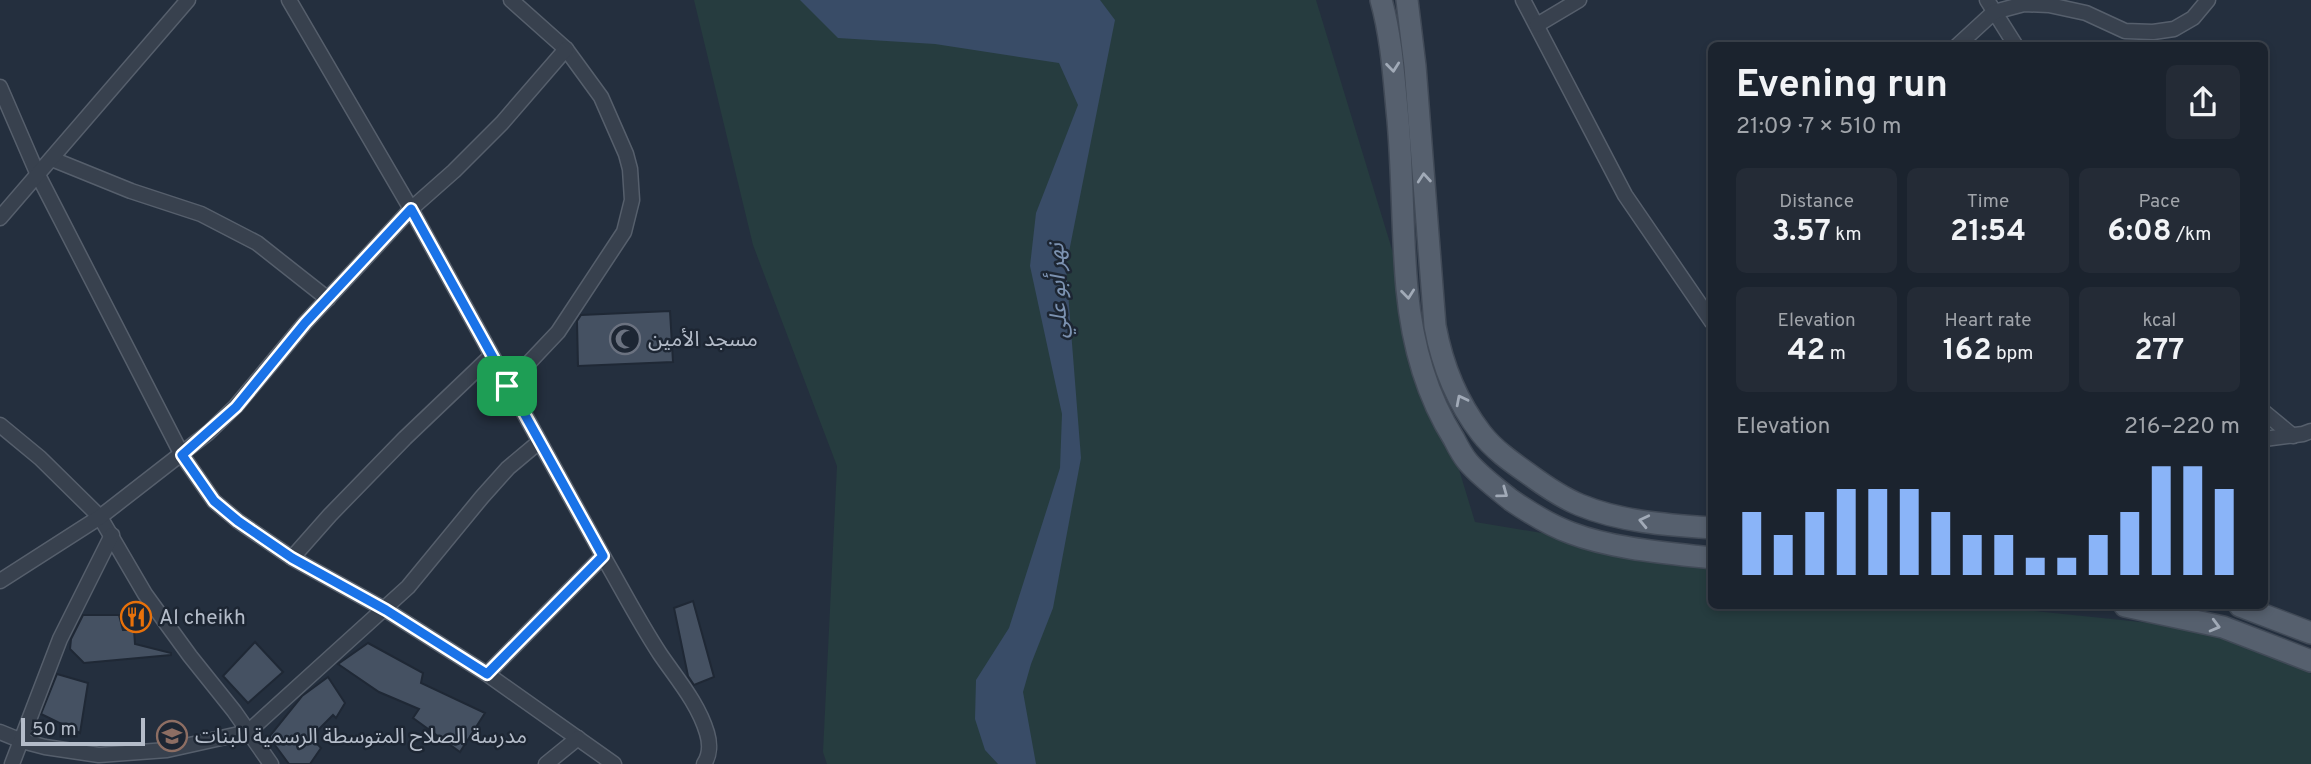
<!DOCTYPE html>
<html lang="en">
<head>
<meta charset="utf-8">
<style>
	:root { --surface:#1b232e; --page:#242b36; --text:#f1f3f6; --muted:#a0a4aa; --line:#39404a; --accent:#8ab4f8 }
	body { margin:0; font-family:Overpass,"Noto Sans Arabic",sans-serif; background:var(--page); color:var(--text); height:100vh; display:flex; flex-direction:column; font-size:26px; white-space:nowrap }
	* { box-sizing:border-box; margin:0 }
	p { font-size:23px; color:var(--muted) }
	.icon { flex:none; width:38px; height:38px; fill:none; stroke:currentColor; stroke-width:2; stroke-linecap:round; stroke-linejoin:round }
	.map { position:relative; flex:1; overflow:hidden }
	.panel { position:absolute; left:1708px; top:42px; width:560px; height:567px; display:flex; flex-direction:column; background:var(--surface); border-radius:10px; box-shadow:0 4px 10px #0003,0 0 0 2px var(--line) }
	.panel>* { flex:none }
	.scale { position:absolute; left:21px; bottom:18px; width:124px; box-sizing:border-box; padding-left:7px; border:4px solid #b4bcc9; border-top:0; font-size:19px; line-height:24px; white-space:nowrap; color:#b4bcc9; -webkit-text-stroke:5px #1d2633; paint-order:stroke }
	.pin { position:absolute; display:grid; place-items:center; width:60px; height:60px; color:#fff; margin:-30px; border-radius:14px; box-shadow:0 4px 10px #0006 }
	.round { display:grid; place-items:center; flex:none; width:74px; height:74px; border-radius:10px; background:var(--page) }
	.headline { display:flex; align-items:center; justify-content:space-between; height:119px; padding:0 28px }
	h1 { font-size:38px; font-weight:700; line-height:52px }
	.metrics { display:grid; grid-template-columns:repeat(3,1fr); gap:10px; height:119px; padding:7px 28px }
	.metrics div { display:grid; align-content:center; border-radius:10px; background:var(--page); text-align:center }
	.metrics b { font-size:30px; font-weight:700 }
	.metrics small { font-size:19px; font-weight:400 }
	.metrics p { font-size:19px }
	.chart { height:196px; padding:14px 28px }
	.chart p { display:flex; justify-content:space-between }
	.chart svg { width:100%; height:126px; margin-top:7px; stroke:var(--accent); stroke-width:6 }
	.map>svg:first-child { display:block }
</style>
</head>
<body>
<div class="map">
<svg width="2311" height="764" viewBox="0 0 2311 764">
	<rect width="100%" height="100%" fill="#242f3e"/>
	<polygon fill="#263c3f" points="694,0 1316,0 1475,522 1711,561 1712,606 1985,606 2276,636 2311,674 2311,764 827,764 823,752 837,466 753,245"/>
	<polygon fill="#394c67" points="800,0 1100,0 1115,20 1066,267 1081,458 1053,608 1031,664 1023,692 1036,764 998,764 985,750 975,719 976,680 1009,628 1060,468 1062,414 1030,266 1036,213 1078,105 1059,63 935,44 838,38"/>
	<g fill="#455162" stroke="#1f2835" stroke-width="2">
		<polygon points="670,311 673,362 578,366 577,321 581,315"/>
		<polygon points="693,601 714,677 694,685 688,676 674,608"/>
		<polygon points="83,615 119,615 123,630 134,630 135,644 171,653 171,655 84,663 70,649 71,639"/>
		<polygon points="255,642 283,672 248,703 223,676"/>
		<polygon points="368,643 423,673 421,683 485,713 460,752 413,718 419,709 379,692 338,664"/>
		<polygon points="57,674 88,683 80,733 41,714"/>
		<polygon points="328,677 345,703 336,718 333,715 311,737 321,748 310,764 289,764 269,737 302,696"/>
	</g>
	<g fill="none" stroke-linecap="round" stroke-linejoin="round">
		<g stroke="#565f6c" stroke-width="17">
			<g id="minor">
				<polyline points="289,0 411,209 603,556"/>
				<polyline points="1523,0 1625,195 1712,322"/>
				<polyline points="1987,0 2016,46"/>
				<polyline points="1537,25 1579,0"/>
				<polyline points="1957,46 1994,12 2024,4 2049,5 2086,13 2125,31 2153,32 2174,29 2193,18 2208,0"/>
				<polyline points="0,87 38,175 182,455 214,501 238,521 292,558 386,610 487,674 614,764"/>
				<polyline points="52,159 131,191 201,214 257,243 328,299"/>
				<polyline points="0,218 188,0"/>
				<polyline points="507,386 558,332 624,232 632,200 630,169 626,154 601,97 566,49 511,0"/>
				<polyline points="2264,412 2293,436"/>
				<polyline points="0,425 40,458 100,517 145,594 190,656 234,711 271,764"/>
				<polyline points="2264,439 2303,434 2311,431"/>
				<polyline points="292,558 330,515 405,438 491,356"/>
				<polyline points="0,581 100,517 208,433 236,406 305,323 361,263 411,209 454,171 502,123 566,49"/>
				<path d="M487 674 603 556C622 589 639 622 660 654 677 679 698 703 707 733 710 743 710 755 704 764"/>
				<polyline points="0,732 22,741 45,747 99,755 167,750 248,732 408,587 482,497 508,468 539,442"/>
				<polyline points="12,764 60,639 112,535"/>
				<polyline points="546,764 578,738"/>
			</g>
		</g>
		<g stroke="#414a57" stroke-width="24">
			<g id="primary">
				<path d="M1381 0C1392 39 1394 80 1398 120 1403 177 1402 233 1407 289 1412 343 1425 393 1454 439 1458 447 1462 455 1468 462 1480 476 1496 488 1511 500 1530 513 1549 525 1571 533 1613 549 1667 553 1712 558"/>
				<path d="M1407 0 1415 66 1435 326C1442 364 1457 402 1481 433 1494 450 1513 463 1530 475 1545 486 1563 498 1580 505 1621 522 1668 525 1712 528"/>
				<polyline points="2125,606 2223,627 2311,661"/>
				<polyline points="2240,606 2311,633"/>
			</g>
		</g>
		<use href="#minor" stroke="#38414e" stroke-width="14"/>
		<use href="#primary" stroke="#56606e" stroke-width="21"/>
	</g>
	<defs><path id="oneway-chevron" d="M-2-3.5L2.5 0L-2 3.5" fill="none" stroke-width="1.6" stroke-linecap="round" stroke-linejoin="round" transform="scale(1.75)"/></defs>
	<g stroke="#a1aab7">
		<use href="#oneway-chevron" transform="translate(1393 67) rotate(84)"/>
		<use href="#oneway-chevron" transform="translate(1424 178) rotate(-95)"/>
		<use href="#oneway-chevron" transform="translate(1408 294) rotate(84)"/>
		<use href="#oneway-chevron" transform="translate(1461 400) rotate(-117)"/>
		<use href="#oneway-chevron" transform="translate(1503 493) rotate(36)"/>
		<use href="#oneway-chevron" transform="translate(1644 521) rotate(-167)"/>
		<use href="#oneway-chevron" transform="translate(2215 626) rotate(15)"/>
	</g>
	<g fill="none" stroke-linecap="round" stroke-linejoin="round">
		<g stroke="#fff" stroke-width="14">
			<polygon id="route" points="411,209 603,556 487,674 386,610 292,558 238,521 214,501 182,455 236,407 305,323"/>
		</g>
		<use href="#route" stroke="#1a73e8" stroke-width="9"/>
	</g>
	<defs>
		<g id="mosque-ring" transform="scale(1.575)"><circle r="9.5" fill="#1d2633" stroke="#6b7280" stroke-width="1.5"/><path d="M3.5-4.9A6 6 0 1 0 3.5 4.9A5 5 0 1 1 3.5-4.9Z" fill="#6b7280"/></g>
		<g id="restaurant-ring" transform="scale(1.575)"><circle r="9.5" fill="#1d2633" stroke="#e8710a" stroke-width="1.5"/><path d="M-5-6h1v4h1v-4h1v4h1v-4h1v5L-1.5 .5V6h-2V.5L-5-1ZM5-6V6H3V1.5H1.5Q1.5-4 5-6Z" fill="#e8710a"/></g>
		<g id="school-ring" transform="scale(1.575)"><circle r="9.5" fill="#1d2633" stroke="#8d6e63" stroke-width="1.5"/><path d="M0-5L7-2L0 1L-7-2ZM-4 1L0 2.5L4 1V4Q0 6-4 4Z" fill="#8d6e63"/></g>
	</defs>
	<g fill-rule="evenodd">
		<use href="#mosque-ring" x="625" y="339"/>
		<use href="#restaurant-ring" x="136" y="617"/>
		<use href="#school-ring" x="172" y="736"/>
	</g>
	<g text-anchor="middle" stroke-width="5" stroke-linejoin="round" paint-order="stroke">
		<g font-size="21" fill="#b4bcc9" stroke="#1d2633" text-anchor="start">
			<text x="648" y="346">مسجد الأمين</text>
			<text x="159" y="624">Al cheikh</text>
			<text x="195" y="743">مدرسة الصلاح المتوسطة الرسمية للبنات</text>
		</g>
		<g font-size="23" font-style="italic" fill="#7c92b1" stroke="#1d2633">
			<text transform="translate(1057 291) rotate(-92)" y="8">نهر أبو علي</text>
		</g>
	</g>
</svg>
<div class="scale">50 m</div>
<div class="pin" style="left:507px;top:386px;background:#1e9e55"><svg class="icon" aria-label="arrive" viewBox="0 0 24 24"><path d="M6 21V4h12l-3 4 3 4H6"/></svg></div>
<section class="panel">
<div class="headline"><div><h1>Evening run</h1><p>21:09 · 7 × 510 m</p></div><a class="round"><svg class="icon" aria-label="share" viewBox="0 0 24 24"><path d="M12 15V3M7 8l5-5 5 5M5 13v7h14v-7"/></svg></a></div>
<div class="metrics">
<div><p>Distance</p><b>3.57<small> km</small></b></div>
<div><p>Time</p><b>21:54</b></div>
<div><p>Pace</p><b>6:08<small> /km</small></b></div>
</div>
<div class="metrics">
<div><p>Elevation</p><b>42<small> m</small></b></div>
<div><p>Heart rate</p><b>162<small> bpm</small></b></div>
<div><p>kcal</p><b>277</b></div>
</div>
<div class="chart"><p><span>Elevation</span>216–220 m</p>
<svg viewBox="0 0 160 44" preserveAspectRatio="none"><path d="M5 44V22M15 44V30M25 44V22M35 44V14M45 44V14M55 44V14M65 44V22M75 44V30M85 44V30M95 44V38M105 44V38M115 44V30M125 44V22M135 44V6M145 44V6M155 44V14"/></svg>
</div>
</section>
</div>
</body>
</html>
